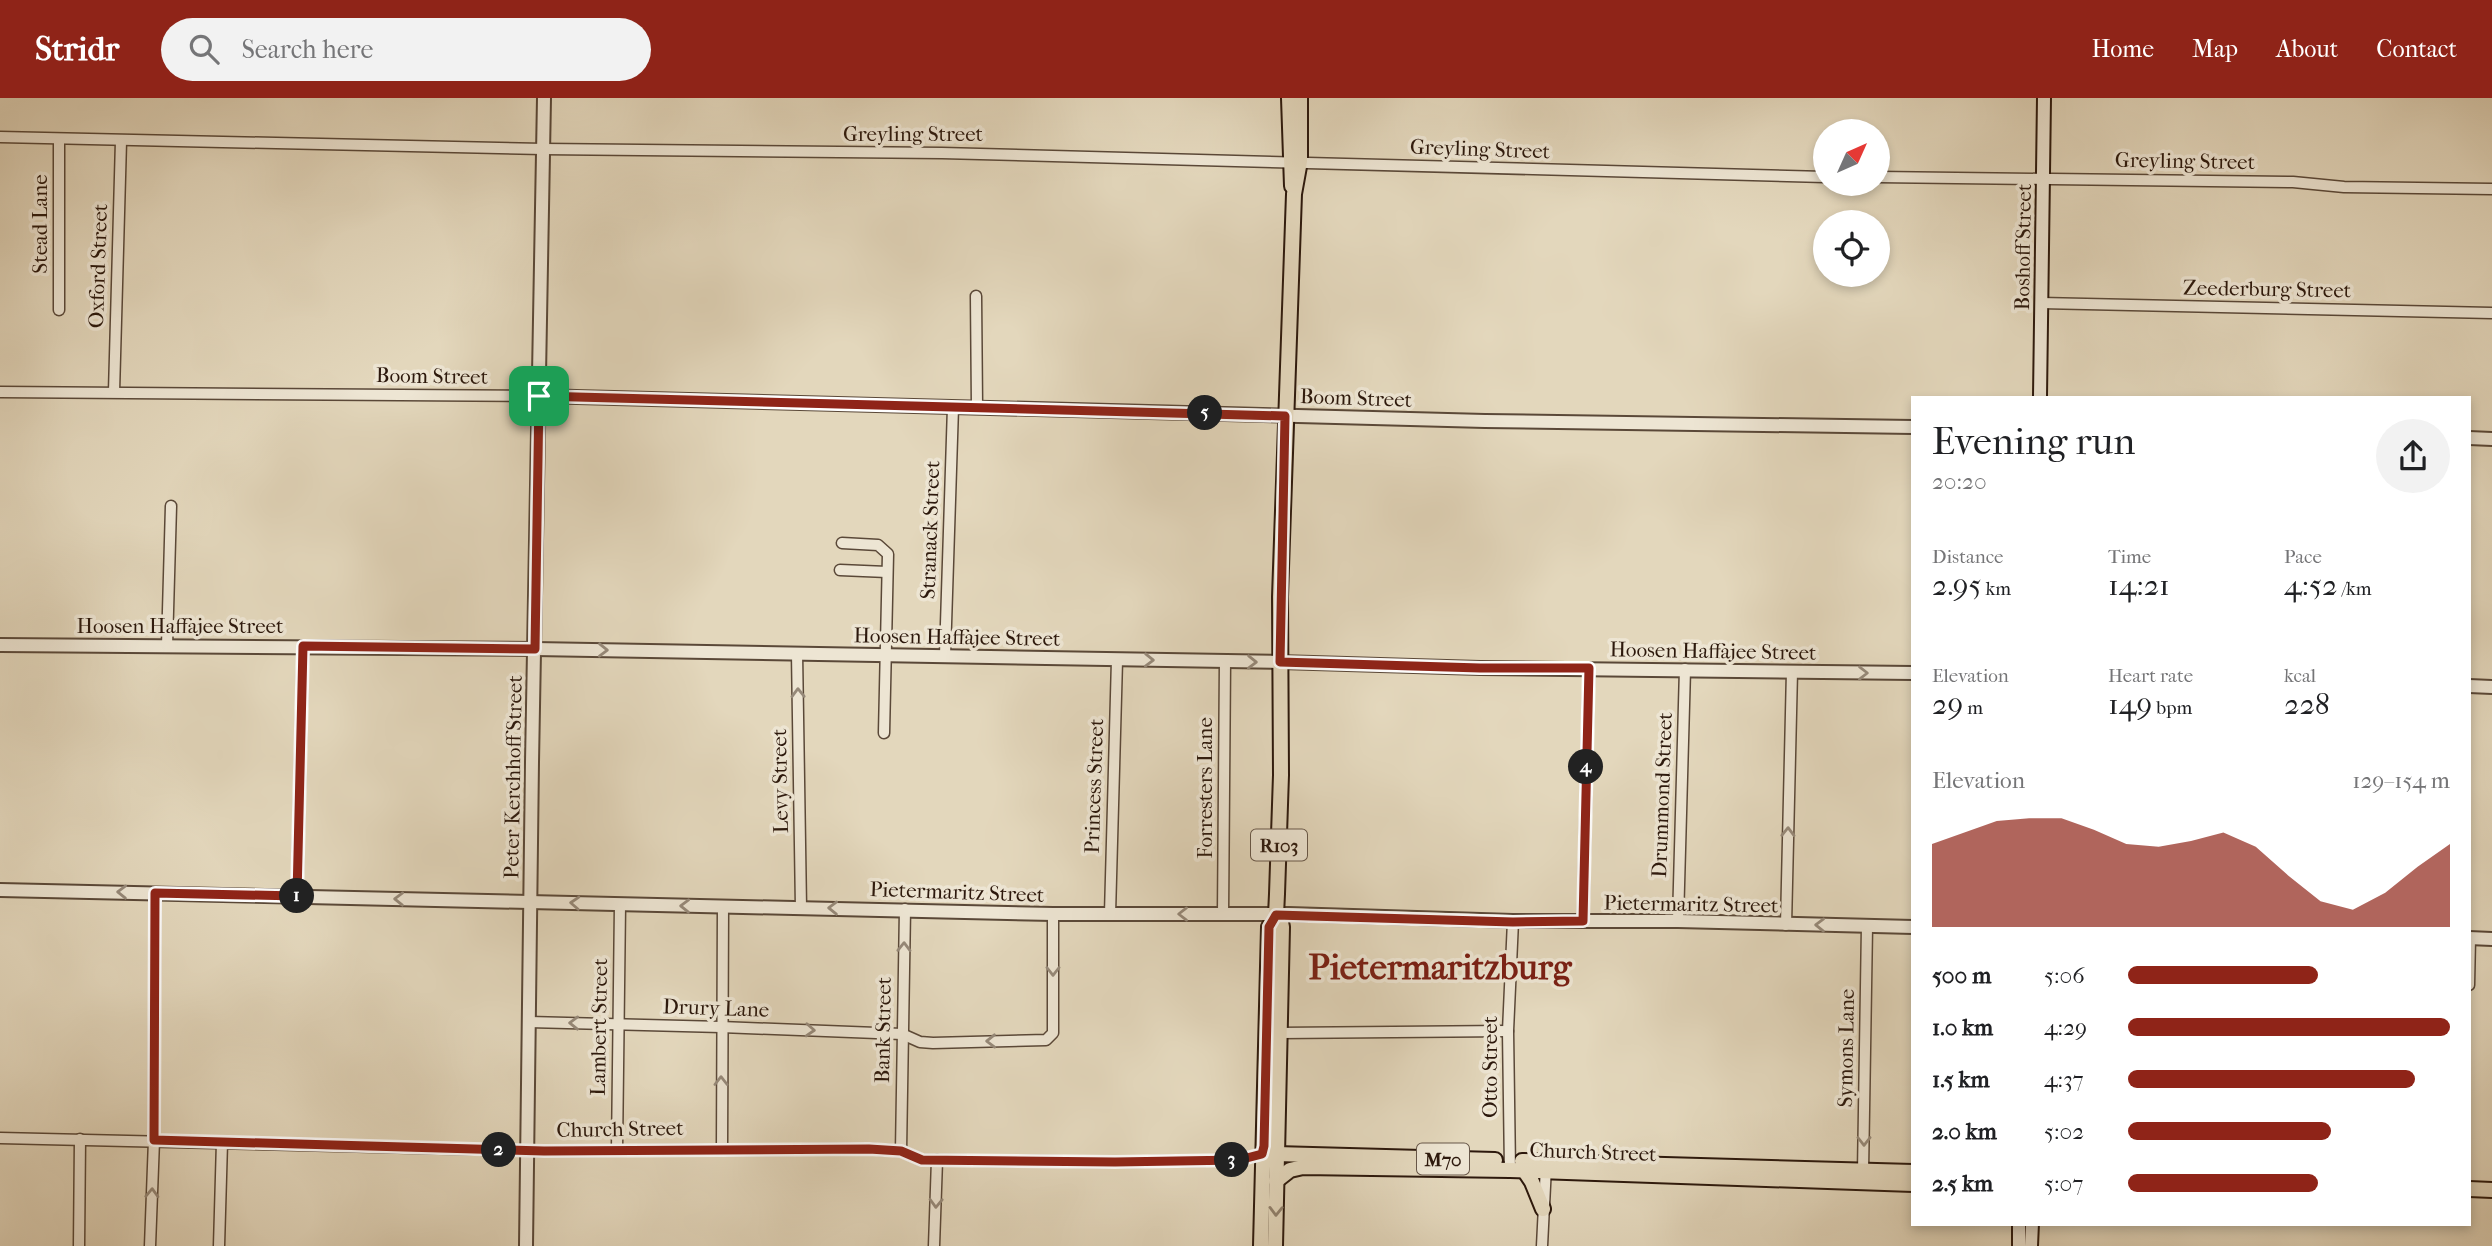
<!DOCTYPE html>
<html lang="en">
<head>
<meta charset="utf-8">
<style>
	:root { --surface:#fff; --page:#f2f2f2; --text:#202124; --muted:#757577; --accent:#8f2418 }
	body { margin:0; font-family:"IM FELL French Canon",serif; background:var(--page); color:var(--text); height:100vh; display:flex; flex-direction:column; font-size:26px; white-space:nowrap }
	* { box-sizing:border-box; margin:0 }
	p { font-size:23px; color:var(--muted) }
	.icon { flex:none; width:38px; height:38px; fill:none; stroke:currentColor; stroke-width:2; stroke-linecap:round; stroke-linejoin:round }
	.map { position:relative; flex:1; overflow:hidden }
	.drawer { position:absolute; left:1911px; top:298px; width:560px; height:830px; display:flex; flex-direction:column; background:var(--surface); border-radius:0px; box-shadow:0 4px 10px #0003 }
	.drawer>* { flex:none }
	.needle { width:46px; rotate:45deg }
	.controls { position:absolute; left:1813px; top:21px; display:grid; gap:14px }
	.controls a { display:grid; place-items:center; width:77px; height:77px; border-radius:50%; background:var(--surface); box-shadow:0 4px 10px #0003; font-size:35px }
	.pin { position:absolute; display:grid; place-items:center; width:60px; height:60px; color:#fff; margin:-30px; border-radius:14px; box-shadow:0 4px 10px #0006 }
	.km { position:absolute; width:35px; height:35px; margin:-18px; border-radius:50%; background:#222; color:#fff; font-size:19px; line-height:35px; text-align:center }
	.round { display:grid; place-items:center; flex:none; width:74px; height:74px; border-radius:37px; background:var(--page) }
	.overview { display:flex; align-items:center; justify-content:space-between; height:119px; padding:0 21px }
	h1 { font-size:38px; font-weight:600; line-height:52px }
	.figures { display:grid; grid-template-columns:repeat(3,1fr); gap:10px; height:119px; padding:7px 21px }
	.figures div { display:grid; align-content:center }
	.figures b { font-size:30px; font-weight:600 }
	.figures small { font-size:19px; font-weight:400 }
	.figures p { font-size:19px }
	.chart { height:196px; padding:14px 21px }
	.chart p { display:flex; justify-content:space-between }
	.chart svg { width:100%; height:126px; margin-top:7px; fill:var(--accent); opacity:.7 }
	ul { padding:0 21px; list-style:none; font-size:23px }
	li { display:grid; grid-template-columns:112px 84px 1fr; align-items:center; height:52px }
	li i { height:18px; border-radius:9px; background:var(--accent) }
	header { display:flex; align-items:center; gap:42px; box-sizing:border-box; height:98px; padding:0 35px; background:var(--accent); color:#fff }
	header strong { font-size:33px }
	nav { display:flex; gap:38px; margin-inline-start:auto; font-size:24px }
	.search { width:490px; height:63px; background:var(--page); display:flex; align-items:center; gap:18px; box-sizing:border-box; padding:0 24px; border-radius:38px; color:var(--muted); font-size:26px }
	.map>svg:first-child { display:block }
</style>
</head>
<body>
<header>
<strong>Stridr</strong>
<div class="search"><svg class="icon" aria-label="search" viewBox="0 0 24 24"><circle cx="10" cy="10" r="6"/><path d="M15 15l6 6"/></svg>Search here</div>
<nav><a>Home</a><a>Map</a><a>About</a><a>Contact</a></nav>
</header>
<div class="map">
<svg width="2492" height="1148" viewBox="0 0 2492 1148">
	<rect width="100%" height="100%" fill="#e3d7bc"/>
	<filter id="stains"><feTurbulence type="fractalNoise" baseFrequency=".00286" numOctaves="4"/><feColorMatrix values="0 0 0 0 .2 0 0 0 0 .09 0 0 0 0 .02 0 0 0 .5 -.17"/></filter>
	<radialGradient id="worn" r=".72"><stop offset=".6" stop-color="#630" stop-opacity="0"/><stop offset="1" stop-color="#630" stop-opacity=".3"/></radialGradient>
	<g fill="none" stroke-linecap="round" stroke-linejoin="round">
		<g stroke="#5a4838" stroke-width="13">
			<g id="minor">
				<polyline points="0,39 543,51 942,55 1825,79"/>
				<polyline points="1878,79 2293,84 2344,89 2492,91"/>
				<polyline points="976,198 977,309"/>
				<polyline points="2041,205 2492,215"/>
				<polyline points="59,212 59,41"/>
				<polyline points="0,294 539,298"/>
				<polyline points="114,294 121,43"/>
				<polyline points="842,445 878,447 888,456 884,635"/>
				<polyline points="840,472 887,474"/>
				<polyline points="167,548 171,408"/>
				<polyline points="797,555 801,810"/>
				<polyline points="945,557 953,309"/>
				<polyline points="297,798 303,548"/>
				<polyline points="1110,816 1117,562"/>
				<polyline points="1223,816 1225,563"/>
				<polyline points="1583,823 1589,570"/>
				<polyline points="1678,823 1685,571"/>
				<polyline points="1786,827 1792,573"/>
				<polyline points="2469,887 2470,840"/>
				<polyline points="529,924 721,929 902,936 920,944 933,945 1046,942 1053,935 1053,816"/>
				<polyline points="1279,935 1508,933"/>
				<polyline points="0,1040 544,1053 869,1051 901,1053 922,1062 1115,1064 1239,1062 1263,1056"/>
				<polyline points="722,1051 723,808"/>
				<polyline points="617,1052 620,807"/>
				<polyline points="901,1053 905,811"/>
				<polyline points="1510,1072 1508,933 1513,823"/>
				<polyline points="1863,1074 1867,828"/>
				<polyline points="79,1148 80,1041"/>
				<polyline points="150,1148 154,1042 155,795"/>
				<polyline points="219,1148 222,1044"/>
				<polyline points="934,1148 937,1062"/>
				<polyline points="1542,1148 1546,1068"/>
			</g>
		</g>
		<g stroke="#5a4838" stroke-width="16">
			<g id="tertiary">
				<polyline points="539,298 1485,323 1913,329"/>
				<polyline points="2469,340 2492,341"/>
				<polyline points="0,547 535,551 1280,564 1480,570 1913,575"/>
				<polyline points="2469,588 2492,589"/>
				<polyline points="0,792 1053,816 1289,816 1513,823 1678,823 1913,829"/>
				<polyline points="2469,840 2492,841"/>
				<polyline points="526,1148 532,664 544,0"/>
			</g>
		</g>
		<g stroke="#2c180c" stroke-width="16">
			<g id="secondary">
				<polyline points="2040,299 2044,0"/>
				<polyline points="2019,1148 2019,1125"/>
				<polyline points="2031,1148 2032,1125"/>
			</g>
		</g>
		<g stroke="#2c180c" stroke-width="18">
			<g id="primary">
				<polyline points="1289,0 1292,88"/>
				<polyline points="1276,1056 1495,1062"/>
				<polyline points="1522,1063 1913,1074"/>
				<polyline points="1524,1072 1532,1084 1543,1111"/>
				<polyline points="1276,1083 1290,1072 1303,1069 1510,1072 1913,1086"/>
				<polyline points="2469,1091 2492,1092"/>
				<polyline points="1261,1148 1269,829 1276,817 1277,796 1281,677 1280,499 1294,96 1300,63 1300,0"/>
				<polyline points="1275,1148 1282,829 1281,824 1276,817"/>
			</g>
		</g>
		<use href="#minor" stroke="#ede5d3" stroke-width="10"/>
		<use href="#tertiary" stroke="#ede5d3" stroke-width="12"/>
		<use href="#secondary" stroke="#ede5d3" stroke-width="12"/>
		<use href="#primary" stroke="#e3d7bc" stroke-width="14"/>
	</g>
	<defs><path id="oneway-chevron" d="M-2-3.5L2.5 0L-2 3.5" fill="none" stroke-width="1.6" stroke-linecap="round" stroke-linejoin="round" transform="scale(1.75)"/></defs>
	<g stroke="#968979">
		<use href="#oneway-chevron" transform="translate(603 552) rotate(1)"/>
		<use href="#oneway-chevron" transform="translate(1149 562) rotate(1)"/>
		<use href="#oneway-chevron" transform="translate(1252 564) rotate(1)"/>
		<use href="#oneway-chevron" transform="translate(1863 575)"/>
		<use href="#oneway-chevron" transform="translate(798 595) rotate(-91)"/>
		<use href="#oneway-chevron" transform="translate(1788 734) rotate(-89)"/>
		<use href="#oneway-chevron" transform="translate(122 794) rotate(-179)"/>
		<use href="#oneway-chevron" transform="translate(399 801) rotate(-179)"/>
		<use href="#oneway-chevron" transform="translate(575 805) rotate(-177)"/>
		<use href="#oneway-chevron" transform="translate(685 808) rotate(-179)"/>
		<use href="#oneway-chevron" transform="translate(833 810) rotate(-179)"/>
		<use href="#oneway-chevron" transform="translate(1183 816) rotate(180)"/>
		<use href="#oneway-chevron" transform="translate(1820 827) rotate(-179)"/>
		<use href="#oneway-chevron" transform="translate(904 849) rotate(-89)"/>
		<use href="#oneway-chevron" transform="translate(1053 873) rotate(90)"/>
		<use href="#oneway-chevron" transform="translate(574 925) rotate(-179)"/>
		<use href="#oneway-chevron" transform="translate(810 932) rotate(3)"/>
		<use href="#oneway-chevron" transform="translate(991 943) rotate(179)"/>
		<use href="#oneway-chevron" transform="translate(721 983) rotate(-90)"/>
		<use href="#oneway-chevron" transform="translate(1864 1043) rotate(90)"/>
		<use href="#oneway-chevron" transform="translate(152 1095) rotate(-88)"/>
		<use href="#oneway-chevron" transform="translate(936 1105) rotate(92)"/>
	</g>
	<use stroke="#91816d" href="#oneway-chevron" transform="translate(1276 1113) rotate(91)"/>
	<g fill="none" stroke-linecap="round" stroke-linejoin="round">
		<g stroke="#fff" stroke-width="14">
			<polygon id="route" points="539,298 1285,318 1280,564 1480,570 1589,570 1583,823 1513,824 1276,817 1269,829 1264,1048 1262,1056 1239,1062 1115,1064 922,1062 901,1053 869,1051 544,1053 154,1042 155,795 297,798 303,548 535,551"/>
		</g>
		<use href="#route" stroke="#8f2418" stroke-width="9"/>
	</g>
	<g text-anchor="middle" stroke-width="7" stroke-linejoin="round" paint-order="stroke">
		<g fill="#ede5d3" stroke="#665648" stroke-width="2">
			<rect x="1251" y="731.5" width="56" height="31" rx="5"/>
			<rect x="1417" y="1045.5" width="52" height="31" rx="5"/>
		</g>
		<g font-size="19" font-weight="bold" fill="#2c180c">
			<text x="1279" y="754">R103</text>
			<text x="1443" y="1068">M70</text>
		</g>
		<g font-size="21" fill="#2c180c" stroke="#ede5d3">
			<text x="913" y="43">Greyling Street</text>
			<text transform="translate(1480 51) rotate(2)" y="7">Greyling Street</text>
			<text transform="translate(2185 63) rotate(1)" y="7">Greyling Street</text>
			<text transform="translate(40 126) rotate(-90)" y="7">Stead Lane</text>
			<text transform="translate(2023 149) rotate(-89)" y="7">Boshoff Street</text>
			<text transform="translate(98 168) rotate(-88)" y="7">Oxford Street</text>
			<text transform="translate(2267 191) rotate(1)" y="7">Zeederburg Street</text>
			<text transform="translate(432 278) rotate(1)" y="7">Boom Street</text>
			<text transform="translate(1356 300) rotate(2)" y="7">Boom Street</text>
			<text transform="translate(930 432) rotate(-88)" y="7">Stranack Street</text>
			<text x="180" y="535">Hoosen Haffajee Street</text>
			<text transform="translate(957 539) rotate(1)" y="7">Hoosen Haffajee Street</text>
			<text transform="translate(1713 553) rotate(1)" y="7">Hoosen Haffajee Street</text>
			<text transform="translate(513 679) rotate(-89)" y="7">Peter Kerchhoff Street</text>
			<text transform="translate(780 683) rotate(-91)" y="7">Levy Street</text>
			<text transform="translate(1094 688) rotate(-88)" y="7">Princess Street</text>
			<text transform="translate(1205 690) rotate(-90)" y="7">Forresters Lane</text>
			<text transform="translate(1662 697) rotate(-88)" y="7">Drummond Street</text>
			<text transform="translate(957 794) rotate(2)" y="7">Pietermaritz Street</text>
			<text transform="translate(1691 806) rotate(1)" y="7">Pietermaritz Street</text>
			<text transform="translate(716 910) rotate(2)" y="7">Drury Lane</text>
			<text transform="translate(599 929) rotate(-89)" y="7">Lambert Street</text>
			<text transform="translate(883 932) rotate(-89)" y="7">Bank Street</text>
			<text transform="translate(1846 950) rotate(-89)" y="7">Symons Lane</text>
			<text transform="translate(1490 969) rotate(-90)" y="7">Otto Street</text>
			<text transform="translate(620 1031) rotate(-1)" y="7">Church Street</text>
			<text transform="translate(1593 1054) rotate(2)" y="7">Church Street</text>
		</g>
		<g font-size="35" font-weight="bold" fill="#7a1f14" stroke="#ede5d3">
			<text x="1440" y="881">Pietermaritzburg</text>
		</g>
	</g>
	<rect width="100%" height="100%" filter="url(#stains)"/>
	<rect width="100%" height="100%" fill="url(#worn)"/>
</svg>
<div class="controls">
<a><svg class="needle" viewBox="-14 -14 28 28"><path d="M0-13l5 13h-10z" fill="#e53935"/><path d="M0 13l5-13h-10z" fill="#757577"/></svg></a>
<a><svg class="icon" aria-label="locate" viewBox="0 0 24 24"><circle cx="12" cy="12" r="6"/><path d="M12 2v4M12 18v4M2 12h4M18 12h4"/></svg></a>
</div>
<div class="pin" style="left:539px;top:298px;background:#1e9e55"><svg class="icon" aria-label="arrive" viewBox="0 0 24 24"><path d="M6 21V4h12l-3 4 3 4H6"/></svg></div>
<b class="km" style="left:297px;top:798px">1</b>
<b class="km" style="left:499px;top:1052px">2</b>
<b class="km" style="left:1232px;top:1062px">3</b>
<b class="km" style="left:1586px;top:669px">4</b>
<b class="km" style="left:1205px;top:315px">5</b>
<section class="drawer">
<div class="overview"><div><h1>Evening run</h1><p>20:20</p></div><a class="round"><svg class="icon" aria-label="share" viewBox="0 0 24 24"><path d="M12 15V3M7 8l5-5 5 5M5 13v7h14v-7"/></svg></a></div>
<div class="figures">
<div><p>Distance</p><b>2.95<small> km</small></b></div>
<div><p>Time</p><b>14:21</b></div>
<div><p>Pace</p><b>4:52<small> /km</small></b></div>
</div>
<div class="figures">
<div><p>Elevation</p><b>29<small> m</small></b></div>
<div><p>Heart rate</p><b>149<small> bpm</small></b></div>
<div><p>kcal</p><b>228</b></div>
</div>
<div class="chart"><p><span>Elevation</span>129–154 m</p>
<svg viewBox="0 0 160 44" preserveAspectRatio="none"><path d="M0 44V15L10 11L20 7L30 6L40 6L50 10L60 15L70 16L80 14L90 11L100 16L110 26L120 35L130 38L140 32L150 23L160 15V44z"/></svg>
</div>
<ul>
<li><b>500 m</b>5:06<i style="width:59%"></i></li>
<li><b>1.0 km</b>4:29<i style="width:100%"></i></li>
<li><b>1.5 km</b>4:37<i style="width:89%"></i></li>
<li><b>2.0 km</b>5:02<i style="width:63%"></i></li>
<li><b>2.5 km</b>5:07<i style="width:59%"></i></li>
</ul>
</section>
</div>
</body>
</html>
